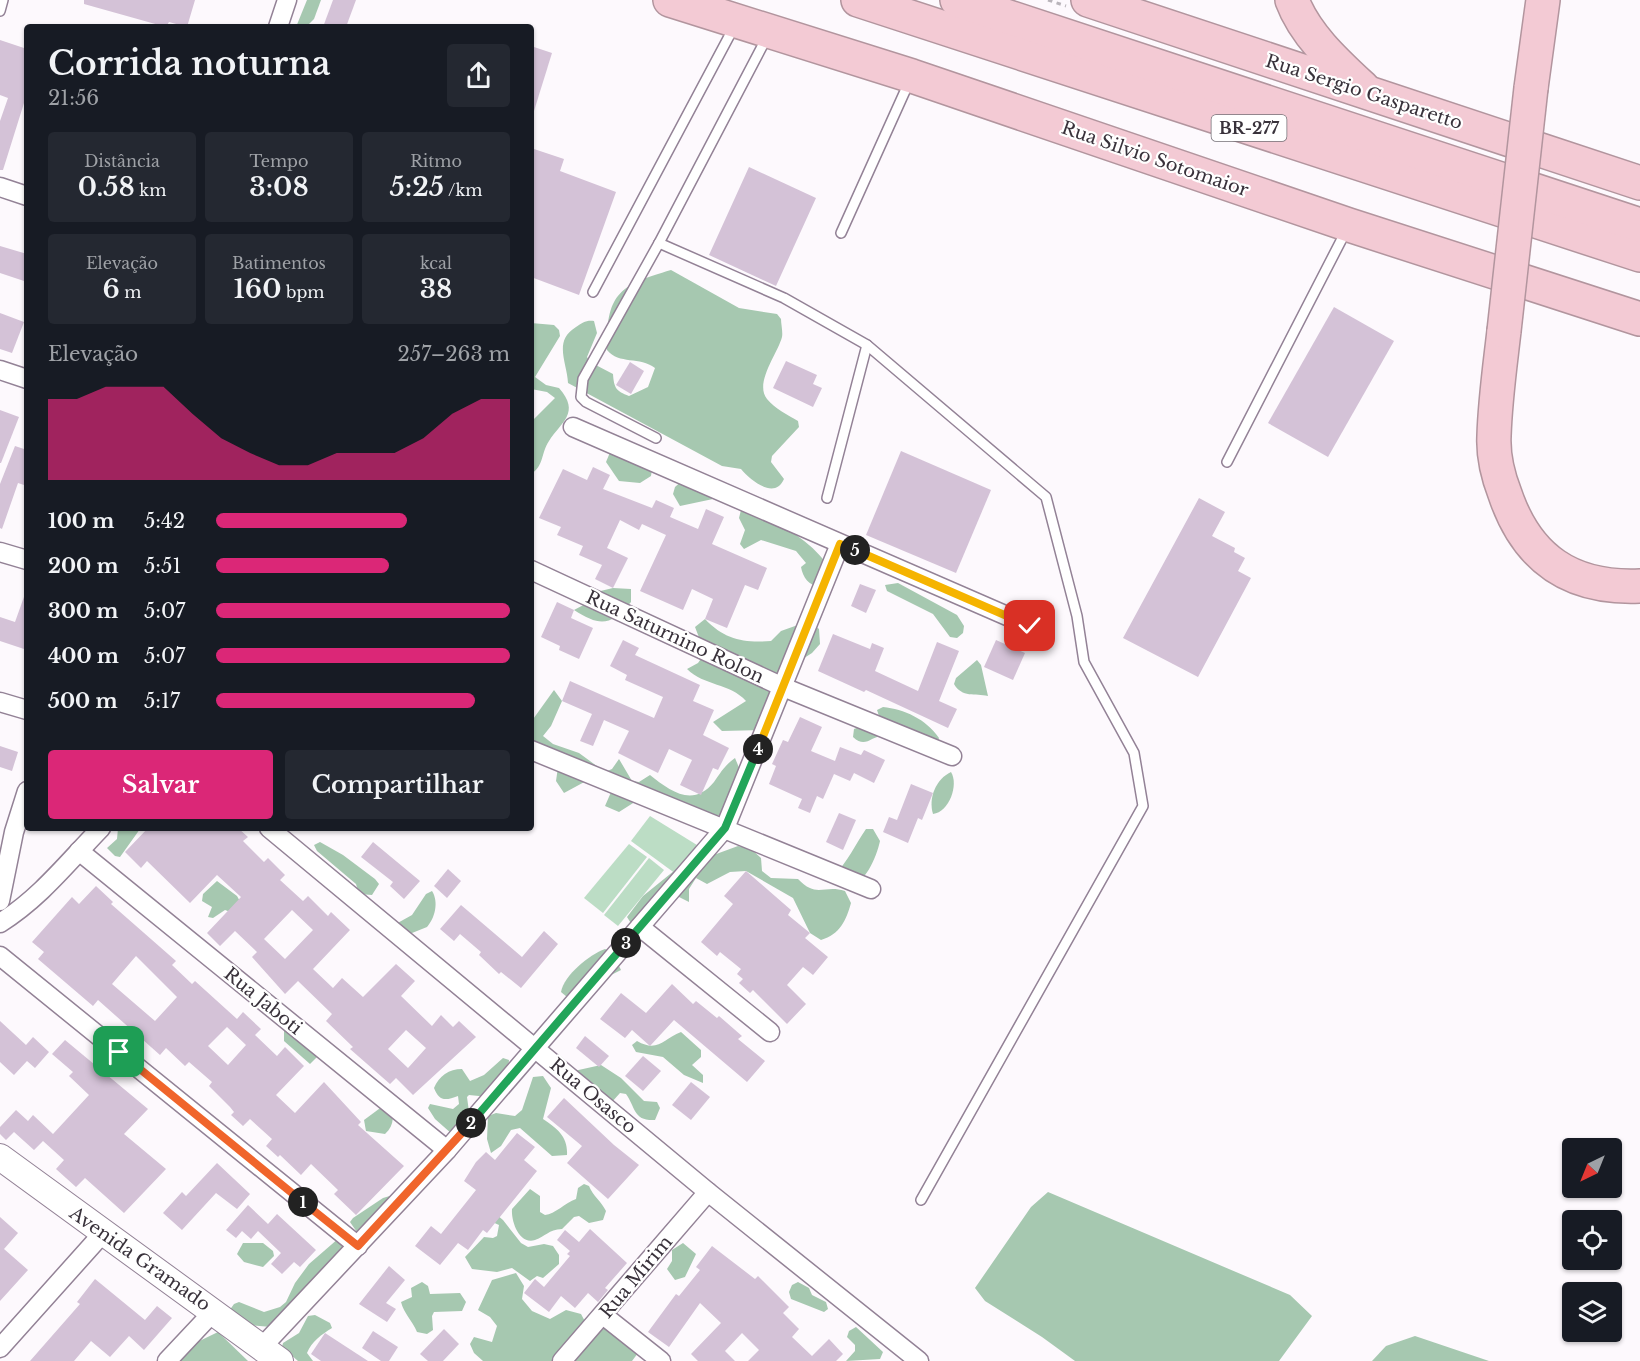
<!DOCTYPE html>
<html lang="pt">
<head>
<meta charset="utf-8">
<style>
	:root { --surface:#171b24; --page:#242831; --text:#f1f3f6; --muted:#9ea1a6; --accent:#db2777 }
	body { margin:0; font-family:"Libre Baskerville",serif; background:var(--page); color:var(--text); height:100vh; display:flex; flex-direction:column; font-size:22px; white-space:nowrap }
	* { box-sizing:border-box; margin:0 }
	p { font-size:20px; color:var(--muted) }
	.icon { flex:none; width:33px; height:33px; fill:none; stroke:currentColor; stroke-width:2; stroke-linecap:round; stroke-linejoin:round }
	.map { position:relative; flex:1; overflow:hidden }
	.side { position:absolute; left:24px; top:24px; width:510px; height:807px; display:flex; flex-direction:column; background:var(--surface); border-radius:6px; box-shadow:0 2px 4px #0004 }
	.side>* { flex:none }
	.needle { width:39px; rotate:223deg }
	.buttons { position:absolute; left:1562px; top:1138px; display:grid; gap:12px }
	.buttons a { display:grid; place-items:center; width:60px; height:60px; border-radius:6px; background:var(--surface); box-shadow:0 2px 4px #0004; font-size:30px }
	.pin { position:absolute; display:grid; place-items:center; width:51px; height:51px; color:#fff; margin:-26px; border-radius:12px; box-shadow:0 3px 9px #0006 }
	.km { position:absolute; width:30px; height:30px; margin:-15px; border-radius:50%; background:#222; color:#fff; font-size:16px; line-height:30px; text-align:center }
	.round { display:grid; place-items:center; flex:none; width:63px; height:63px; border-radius:6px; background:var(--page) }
	.head { display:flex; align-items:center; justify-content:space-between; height:102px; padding:0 24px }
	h1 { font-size:33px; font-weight:600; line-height:45px }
	.metrics { display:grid; grid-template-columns:repeat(3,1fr); gap:9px; height:102px; padding:6px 24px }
	.metrics div { display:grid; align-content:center; border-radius:6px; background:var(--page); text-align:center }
	.metrics b { font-size:26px; font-weight:600 }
	.metrics small { font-size:16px; font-weight:400 }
	.metrics p { font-size:16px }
	.chart { height:168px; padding:12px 24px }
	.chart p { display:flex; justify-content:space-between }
	.chart svg { width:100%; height:108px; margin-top:6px; fill:var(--accent); opacity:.7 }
	.action { display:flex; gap:12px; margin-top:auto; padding:12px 24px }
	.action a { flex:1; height:69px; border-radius:6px; background:var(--accent); color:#fff; font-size:24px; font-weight:600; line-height:69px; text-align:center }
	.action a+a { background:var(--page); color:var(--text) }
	ul { padding:0 24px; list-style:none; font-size:20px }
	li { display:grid; grid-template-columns:96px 72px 1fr; align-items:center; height:45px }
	li i { height:15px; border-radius:8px; background:var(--accent) }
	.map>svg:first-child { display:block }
</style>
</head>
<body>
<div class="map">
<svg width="1640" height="1361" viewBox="0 0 1640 1361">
	<rect width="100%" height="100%" fill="#fdf9fd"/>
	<g fill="#bcddc5">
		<polygon points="650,816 697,845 676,874 631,841"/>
		<polygon points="629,844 647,857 603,913 584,898"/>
		<polygon points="649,858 664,870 618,926 604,915"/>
	</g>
	<g fill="#a6c8b0">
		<polygon points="307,0 321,0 314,19 309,24 296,27"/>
		<path d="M671 270 739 308 777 314 781 319C781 324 783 332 782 337 778 353 754 383 767 399 775 409 788 415 798 421L799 427 772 456 771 462 784 479C775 500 751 481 741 469L722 466 568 383C567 362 553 341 576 327 582 323 586 320 594 321L597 333 587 357 590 362 613 374C614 388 616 391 629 396L648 387 655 368C640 356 619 365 607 350 606 293 620 285 671 270Z"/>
		<path d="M531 323 554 325 559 330 560 336 535 377 546 385 559 388C581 413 561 422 549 441 541 453 544 466 531 474V422L555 398 547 392 531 389Z"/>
		<polygon points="611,450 652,469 651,476 640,483 619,481 606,462"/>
		<polygon points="684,479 713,492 713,499 680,506 673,494 675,487"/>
		<path d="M741 510H748C779 524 806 536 827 564L819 587C809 585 803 578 801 567L806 563 796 551 761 540 744 549 740 544 745 530 739 518Z"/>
		<polygon points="898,583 957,615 964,626 963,633 957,638 950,637 933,614 887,591 885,585"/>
		<path d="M613 588 631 589V602C610 626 601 627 574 610L591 601 588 594Z"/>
		<path d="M705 619C725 640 744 643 771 641L781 631 809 621 819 629 820 644 812 653 801 660 770 697 763 730 722 731 713 722 746 701C730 683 704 686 687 669L698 663 705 653 695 627Z"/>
		<path d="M977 660 981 665 988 696C975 693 962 698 954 684L956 678Z"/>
		<path d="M554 690 562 701 551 726 543 736 553 744 579 753 605 772 612 769 619 759 632 781 639 782 650 775C670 791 693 808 714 782 721 772 725 765 735 758L740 770 732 817 706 814 641 798 619 812 605 806 615 783 588 780 564 793 556 781 558 767 531 760V722Z"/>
		<path d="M883 707C904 709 926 719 939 738L937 744C921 741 900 735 883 736 870 736 866 749 853 737L854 729 880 719 877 710Z"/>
		<path d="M951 772C959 785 949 812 933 814 928 798 936 779 951 772Z"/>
		<polygon points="118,828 140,829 120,857 115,856 107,848 117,839"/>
		<path d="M866 829H873L880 841C876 860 859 900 834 882V876C848 861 855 845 866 829Z"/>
		<polygon points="320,842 343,855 375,879 379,884 372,895 359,894 356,884 317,851 314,845"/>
		<path d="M738 846 751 849 761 858 762 871 771 878 798 879C817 899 824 884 845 891L851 903C846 921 840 934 821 940L810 933 793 898 746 871 730 872 707 884 696 878 689 889V902L677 896 634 928 627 917 643 896 685 862 700 860Z"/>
		<polygon points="217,881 237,896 242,905 236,914 225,910 213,918 208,917 212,907 202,901 203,894"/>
		<path d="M432 891C439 902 435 918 427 927L407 935 394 925 412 915 426 894Z"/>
		<path d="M605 949 612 952 621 970 567 997 561 992C564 975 589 955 605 949Z"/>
		<polygon points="284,1028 320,1054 310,1064 284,1041"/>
		<path d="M681 1032 701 1050V1057L692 1065 703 1075V1083L684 1075 663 1057 636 1052 632 1045 637 1041C658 1053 663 1039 681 1032Z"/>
		<path d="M503 1058 509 1060 508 1071 489 1097 469 1095 467 1097 470 1119 452 1134 435 1119 428 1108 430 1104 453 1109 459 1104 458 1096C445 1101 439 1101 434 1088 439 1076 449 1069 462 1069L470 1081 484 1075Z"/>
		<path d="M601 1065 621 1078 644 1101 657 1102 660 1108 655 1120C633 1121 636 1108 626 1094L620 1093 611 1103 574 1071Z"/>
		<path d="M543 1076 551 1088 543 1119C558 1129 568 1137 567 1155L552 1156 520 1128 511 1130 501 1146 491 1153 487 1139 488 1116 496 1113 515 1116 522 1110 533 1077Z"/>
		<path d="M387 1103C395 1113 395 1125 385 1134L366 1131 364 1120Z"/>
		<path d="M584 1184 589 1186C593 1196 601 1201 606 1211L603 1220 589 1223 579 1216 574 1217 562 1229C548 1230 546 1236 535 1240 519 1245 511 1221 512 1209L530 1189 540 1196V1212L545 1215C555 1214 565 1203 576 1199L578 1188Z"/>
		<polygon points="1048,1192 1290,1295 1312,1316 1279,1361 1075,1361 1042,1337 985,1301 975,1288 1031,1207"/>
		<polygon points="393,1195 359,1235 350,1222 353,1218 383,1198"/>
		<polygon points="486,1206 503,1220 521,1243 528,1247 544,1244 553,1246 559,1255 559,1264 543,1278 537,1276 530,1281 512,1268 497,1272 472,1269 465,1257 484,1237 493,1238 497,1236 499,1225 490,1221"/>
		<polygon points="339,1238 349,1248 271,1327 250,1325 229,1311 234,1304 239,1302 264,1312 280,1307 286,1302 295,1283 309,1264"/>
		<polygon points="243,1243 263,1243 273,1251 274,1256 263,1267 244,1262 237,1254"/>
		<polygon points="683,1243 696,1254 685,1277 675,1280 667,1269 672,1261 672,1250"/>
		<polygon points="516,1273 524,1286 522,1299 532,1311 550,1319 566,1310 581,1314 588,1327 560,1361 483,1361 474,1353 470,1344 474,1337 492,1342 497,1326 490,1317 478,1310 492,1280"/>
		<path d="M422 1282 428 1286 430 1294 460 1293 466 1302 462 1311 434 1312 432 1316 433 1330 427 1334 417 1332C412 1320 404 1314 401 1302L412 1297 411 1288Z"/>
		<polygon points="798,1282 809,1288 812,1295 826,1302 828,1309 824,1312 791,1299 789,1292 792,1285"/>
		<path d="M315 1315 330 1323 332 1328C321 1335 312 1341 307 1353L313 1361H298L282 1347 283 1343 299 1333 308 1316Z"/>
		<polygon points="605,1327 638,1353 632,1361 571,1361"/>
		<polygon points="856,1327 883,1352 880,1359 846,1361 855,1351 855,1345 847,1337 849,1331"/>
		<polygon points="218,1332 248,1361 171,1361 183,1349"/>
		<polygon points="1415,1336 1489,1361 1372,1361 1386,1346"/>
	</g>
	<g fill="#d4c2d7" fill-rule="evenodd">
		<polygon points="84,0 195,0 187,27 169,22 166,27 84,4"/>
		<polygon points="333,0 356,0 346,27 323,27"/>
		<polygon points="0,40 27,49 27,104 24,103 3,170 0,170 0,121 8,98 0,95"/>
		<polygon points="531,46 552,53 534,111 531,110"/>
		<polygon points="531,148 564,159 560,171 616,192 579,295 531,277"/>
		<polygon points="749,167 816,198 776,286 709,255"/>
		<polygon points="0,246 27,254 27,282 0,273"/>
		<polygon points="1334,307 1394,341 1328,457 1268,423"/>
		<polygon points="0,313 24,322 12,353 0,349"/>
		<polygon points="786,361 817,375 813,384 822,388 813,407 773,388"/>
		<polygon points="630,362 644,371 631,394 616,385"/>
		<polygon points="0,410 19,417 1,463 0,463"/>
		<polygon points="15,446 27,450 27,486 18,483 2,529 0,528 0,484"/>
		<polygon points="901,451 991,490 956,573 866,535"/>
		<polygon points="593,467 610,475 603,489 652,508 656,500 674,508 670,517 698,529 706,509 724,517 712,544 767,568 758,590 745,585 727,628 705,619 713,599 692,589 683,610 640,591 666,535 642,524 639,530 620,520 607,548 628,558 613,588 595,579 602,565 579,555 583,546 557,535 561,527 539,518 563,469 587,480"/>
		<polygon points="1199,498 1225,512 1212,536 1235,548 1234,552 1245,558 1238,571 1251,578 1198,677 1123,638"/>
		<polygon points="860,584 876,590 866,613 851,606"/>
		<polygon points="25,594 27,594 27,650 0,641 0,617 15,622"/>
		<polygon points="557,602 574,610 571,618 593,628 579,659 559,650 560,646 541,637"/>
		<polygon points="833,634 870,649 872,643 884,648 875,671 918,691 937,642 959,651 939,701 957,709 948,728 866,690 864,692 818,671"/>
		<polygon points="623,640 639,648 635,655 700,685 693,701 714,710 703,735 729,748 718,770 713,768 701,795 680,785 692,760 669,749 658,773 618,753 629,731 604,720 593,746 580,741 592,714 562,701 570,681 654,718 663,697 625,680 627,675 610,666"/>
		<polygon points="996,640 1025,653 1013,680 984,667"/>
		<polygon points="800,717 822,727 811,751 835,761 840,747 861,755 864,750 885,760 874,783 854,773 850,781 834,774 823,799 817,796 810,813 798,808 802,799 769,784 776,766 772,764 783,740 788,742"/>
		<polygon points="0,746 18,752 12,771 0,767"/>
		<polygon points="911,784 933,793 922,820 918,818 908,843 883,832 889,817 897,820"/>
		<polygon points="839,813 856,820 843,850 826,842"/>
		<path d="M148 828H238L248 837 243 841 264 862 268 858 285 875 280 880 303 901 308 896 328 916 331 912 350 930 313 969 333 988 342 978 363 997 396 964 415 981 401 996 432 1026 441 1015 453 1027 459 1021 476 1037 413 1095 396 1078 390 1084 350 1049 353 1047 326 1021 332 1014 298 981 285 994 252 957 257 952 235 931 220 946 207 933 241 897 217 875 190 903 147 861 141 868 125 852ZM292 910 313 930 285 959 264 939ZM406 1030 426 1048 408 1068 388 1049Z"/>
		<polygon points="373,842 420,881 404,899 390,886 393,882 361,857"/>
		<polygon points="448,869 461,881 447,898 434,886"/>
		<polygon points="746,871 791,910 788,915 810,933 805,938 828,957 813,975 803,967 787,985 806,1004 787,1024 753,990 750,993 739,983 743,979 737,974 741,969 720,952 717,956 701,942 733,904 724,896"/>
		<path d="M96 886 113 902 111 904 176 961 172 965 192 984 195 981 237 1019 243 1012 261 1029 255 1035 277 1056 285 1047 304 1066 276 1095 295 1113 324 1082 361 1122 358 1125 404 1166 356 1215 334 1194 338 1190 311 1164 301 1175 280 1155 278 1157 266 1146 272 1139 250 1119 243 1126 231 1115 234 1112 230 1107 209 1086 212 1082 189 1062 185 1066 166 1048 160 1055 98 1000 93 1006 38 959 44 952 32 942 72 897 79 904ZM136 956 177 997 155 1021 112 984ZM227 1027 246 1045 228 1065 208 1046Z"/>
		<polygon points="461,905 522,957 544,931 558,944 521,988 501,972 499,974 479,955 481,952 460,934 454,941 440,929"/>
		<polygon points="672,984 693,1004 696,1001 717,1018 719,1016 742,1036 738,1039 765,1061 747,1082 674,1020 650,1046 632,1030 625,1038 600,1019 621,993 646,1013"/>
		<polygon points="0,1021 26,1045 33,1037 49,1052 35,1068 27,1061 14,1075 0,1062"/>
		<polygon points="585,1036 609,1056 599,1067 576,1048"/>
		<polygon points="65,1040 148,1109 124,1134 166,1169 124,1213 85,1178 76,1187 56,1169 64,1160 43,1141 34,1150 14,1132 6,1140 0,1134 0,1127 16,1110 28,1121 33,1115 53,1134 89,1095 69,1076 73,1072 52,1054"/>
		<polygon points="643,1056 661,1071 643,1091 625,1076"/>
		<polygon points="691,1082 710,1097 691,1120 672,1105"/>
		<polygon points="564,1098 614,1145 639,1165 608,1199 567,1163 582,1146 547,1117"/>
		<polygon points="517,1133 535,1147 524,1160 537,1171 487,1233 483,1230 468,1250 458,1243 440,1265 415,1246 431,1226 441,1234 476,1190 464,1181 476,1162 486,1152 495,1160"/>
		<polygon points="217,1163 250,1194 237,1209 216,1193 182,1230 163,1213 182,1192 186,1196"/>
		<polygon points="248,1205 268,1224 277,1214 316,1250 300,1267 294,1262 282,1274 271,1264 281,1253 258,1231 251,1239 242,1231 236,1238 226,1230"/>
		<polygon points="0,1217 18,1233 4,1249 28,1270 0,1301"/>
		<polygon points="590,1229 627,1263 605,1288 608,1290 598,1302 588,1293 575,1308 561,1296 549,1312 524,1293 535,1279 544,1287 570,1256 567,1254 570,1251 557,1240 565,1230 579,1242"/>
		<polygon points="712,1246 755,1279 758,1276 789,1307 783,1313 799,1329 792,1337 812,1356 829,1339 843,1354 836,1361 748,1361 759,1350 742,1333 725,1351 735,1361 698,1361 691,1354 721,1323 700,1303 669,1347 648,1332 676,1294 679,1296 700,1270 696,1267"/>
		<polygon points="389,1266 405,1280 386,1303 396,1309 387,1322 359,1304"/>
		<polygon points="95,1279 145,1320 157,1306 172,1318 144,1350 129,1336 110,1357 91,1341 74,1361 30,1361 80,1304 77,1302"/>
		<polygon points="444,1329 459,1344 443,1361 428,1361 420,1354"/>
		<polygon points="373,1331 398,1347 389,1361 381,1361 362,1348"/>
		<polygon points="325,1333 368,1361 321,1361 311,1354"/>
	</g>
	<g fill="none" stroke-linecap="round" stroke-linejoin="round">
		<g stroke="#938296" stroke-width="12">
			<g id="lane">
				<polyline points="0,11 3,0"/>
				<polyline points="841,233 910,80"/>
				<polyline points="659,243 784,298 867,345 1046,497 1077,616 1084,662 1134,753 1143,806 921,1200"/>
				<polyline points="593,292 734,27"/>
				<polyline points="656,438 586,402 581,397 583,379 659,243 767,37"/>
				<polyline points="1227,462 1347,229"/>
				<polyline points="827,498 867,345"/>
			</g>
		</g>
		<g stroke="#938296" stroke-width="21">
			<g id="street">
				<polyline points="278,27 287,0"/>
				<polyline points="0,187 27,196"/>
				<polyline points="0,370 27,379"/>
				<polyline points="573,427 1030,626"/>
				<polyline points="0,552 27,560"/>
				<polyline points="531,570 783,687 952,756"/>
				<polyline points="0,702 27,710"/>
				<polyline points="531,750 871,889"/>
				<polyline points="269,828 708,1192 919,1361"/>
				<polyline points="79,851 447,1150"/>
				<polyline points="0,901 14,832 27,791"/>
				<path d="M0 923C40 898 68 862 101 828"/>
				<polyline points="640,927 770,1032"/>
				<polyline points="0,956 358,1246"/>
				<polyline points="603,1315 661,1361"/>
				<polyline points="0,1348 103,1233"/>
				<polyline points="261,1348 447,1150 725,828 840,544"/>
				<polyline points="167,1361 214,1311"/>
				<polyline points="562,1361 708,1192"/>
			</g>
		</g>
		<g stroke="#938296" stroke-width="28">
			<polyline id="secondary" points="0,1157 280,1361"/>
		</g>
		<g stroke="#b2959e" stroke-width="36">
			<g id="highway">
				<polyline points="670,0 912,76 1349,225 1640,319"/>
				<polyline points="858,0 1640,255"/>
				<polyline points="957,0 1640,225"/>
				<polyline points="1088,0 1640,183"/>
				<path d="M1292 0C1305 35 1336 63 1363 88"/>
				<polyline points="1531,88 1543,0"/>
				<path d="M1504 331C1500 366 1495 401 1494 436 1493 456 1498 476 1505 494 1527 559 1571 589 1640 586"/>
			</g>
		</g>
		<polyline stroke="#b9b4ba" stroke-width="3" stroke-dasharray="4.5 4.5" stroke-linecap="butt" points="1048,0 1066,6"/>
		<use href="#lane" stroke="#fff" stroke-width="9"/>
		<use href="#street" stroke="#fff" stroke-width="18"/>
		<use href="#secondary" stroke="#fff" stroke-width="26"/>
		<use href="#highway" stroke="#f3cad4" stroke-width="33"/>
		<g stroke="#b2959e" stroke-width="36" stroke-linecap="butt">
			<polyline id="highway-bridge" points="1504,331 1531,88"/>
		</g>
		<use href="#highway-bridge" stroke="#f3cad4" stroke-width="33"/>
	</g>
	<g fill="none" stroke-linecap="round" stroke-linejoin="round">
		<g stroke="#fff" stroke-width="12">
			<polyline id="split-1" points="119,1052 303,1202"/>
		</g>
		<g stroke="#fff" stroke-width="12">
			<polyline id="split-2" points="303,1202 358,1246 471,1123"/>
		</g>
		<g stroke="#fff" stroke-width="12">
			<polyline id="split-3" points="471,1123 626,943"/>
		</g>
		<g stroke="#fff" stroke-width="12">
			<polyline id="split-4" points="626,943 725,828 758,749"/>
		</g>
		<g stroke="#fff" stroke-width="12">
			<polyline id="split-5" points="758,749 840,544 855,550"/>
		</g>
		<g stroke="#fff" stroke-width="12">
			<polyline id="split-6" points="855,550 1030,626"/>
		</g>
		<use href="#split-1" stroke="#f0652b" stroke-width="8"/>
		<use href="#split-2" stroke="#f0652b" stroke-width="8"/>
		<use href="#split-3" stroke="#22a559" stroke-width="8"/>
		<use href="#split-4" stroke="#22a559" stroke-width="8"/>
		<use href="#split-5" stroke="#f5b400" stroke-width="8"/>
		<use href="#split-6" stroke="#f5b400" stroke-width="8"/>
	</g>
	<g text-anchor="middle" stroke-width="4.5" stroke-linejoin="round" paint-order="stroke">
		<rect fill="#fff" stroke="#747076" stroke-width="1.5" x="1211.5" y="115" width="75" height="26" rx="4.5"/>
		<g font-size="16" font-weight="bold" fill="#39323b">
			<text x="1249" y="134">BR-277</text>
		</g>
		<g font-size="18" fill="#39323b" stroke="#fff">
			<text transform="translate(1364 92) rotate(18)" y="6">Rua Sergio Gasparetto</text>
			<text transform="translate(1155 159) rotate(19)" y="6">Rua Silvio Sotomaior</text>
			<text transform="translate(675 637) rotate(25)" y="6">Rua Saturnino Rolon</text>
			<text transform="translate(263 1001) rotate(39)" y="6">Rua Jaboti</text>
			<text transform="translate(593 1096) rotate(40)" y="6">Rua Osasco</text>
			<text transform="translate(140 1259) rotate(35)" y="6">Avenida Gramado</text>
			<text transform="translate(636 1277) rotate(-50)" y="6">Rua Mirim</text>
		</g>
	</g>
</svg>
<div class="buttons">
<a><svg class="needle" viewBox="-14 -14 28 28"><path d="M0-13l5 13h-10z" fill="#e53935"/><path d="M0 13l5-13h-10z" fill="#9ea1a6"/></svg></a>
<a><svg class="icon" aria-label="locate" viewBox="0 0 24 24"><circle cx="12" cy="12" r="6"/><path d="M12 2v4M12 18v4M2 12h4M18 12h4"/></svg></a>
<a><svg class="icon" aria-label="layers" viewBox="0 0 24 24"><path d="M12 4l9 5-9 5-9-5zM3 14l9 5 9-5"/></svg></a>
</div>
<div class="pin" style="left:119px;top:1052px;background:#1e9e55"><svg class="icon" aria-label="arrive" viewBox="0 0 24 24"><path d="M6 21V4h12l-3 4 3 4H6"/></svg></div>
<div class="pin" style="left:1030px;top:626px;background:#d93025"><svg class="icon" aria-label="check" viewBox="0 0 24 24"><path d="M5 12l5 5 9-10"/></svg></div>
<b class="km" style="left:303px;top:1202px">1</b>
<b class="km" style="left:471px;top:1123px">2</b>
<b class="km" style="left:626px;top:943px">3</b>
<b class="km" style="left:758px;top:749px">4</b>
<b class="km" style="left:855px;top:550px">5</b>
<section class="side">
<div class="head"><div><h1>Corrida noturna</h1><p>21:56</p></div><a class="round"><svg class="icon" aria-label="share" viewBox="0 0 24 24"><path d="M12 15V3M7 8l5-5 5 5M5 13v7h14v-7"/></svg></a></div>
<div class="metrics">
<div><p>Distância</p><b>0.58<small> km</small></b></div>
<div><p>Tempo</p><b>3:08</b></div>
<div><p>Ritmo</p><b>5:25<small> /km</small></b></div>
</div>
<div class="metrics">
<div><p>Elevação</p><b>6<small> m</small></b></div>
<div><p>Batimentos</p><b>160<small> bpm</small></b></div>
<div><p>kcal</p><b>38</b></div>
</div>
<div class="chart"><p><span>Elevação</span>257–263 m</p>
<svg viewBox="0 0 160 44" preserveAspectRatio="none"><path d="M0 44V11L10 11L20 6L30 6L40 6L50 17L60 27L70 33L80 38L90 38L100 33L110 33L120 33L130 27L140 17L150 11L160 11V44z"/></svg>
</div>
<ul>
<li><b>100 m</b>5:42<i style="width:65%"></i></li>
<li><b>200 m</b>5:51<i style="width:59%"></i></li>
<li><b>300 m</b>5:07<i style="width:100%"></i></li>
<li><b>400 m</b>5:07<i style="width:100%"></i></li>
<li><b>500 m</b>5:17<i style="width:88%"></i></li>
</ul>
<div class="action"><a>Salvar</a><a>Compartilhar</a></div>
</section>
</div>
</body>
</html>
